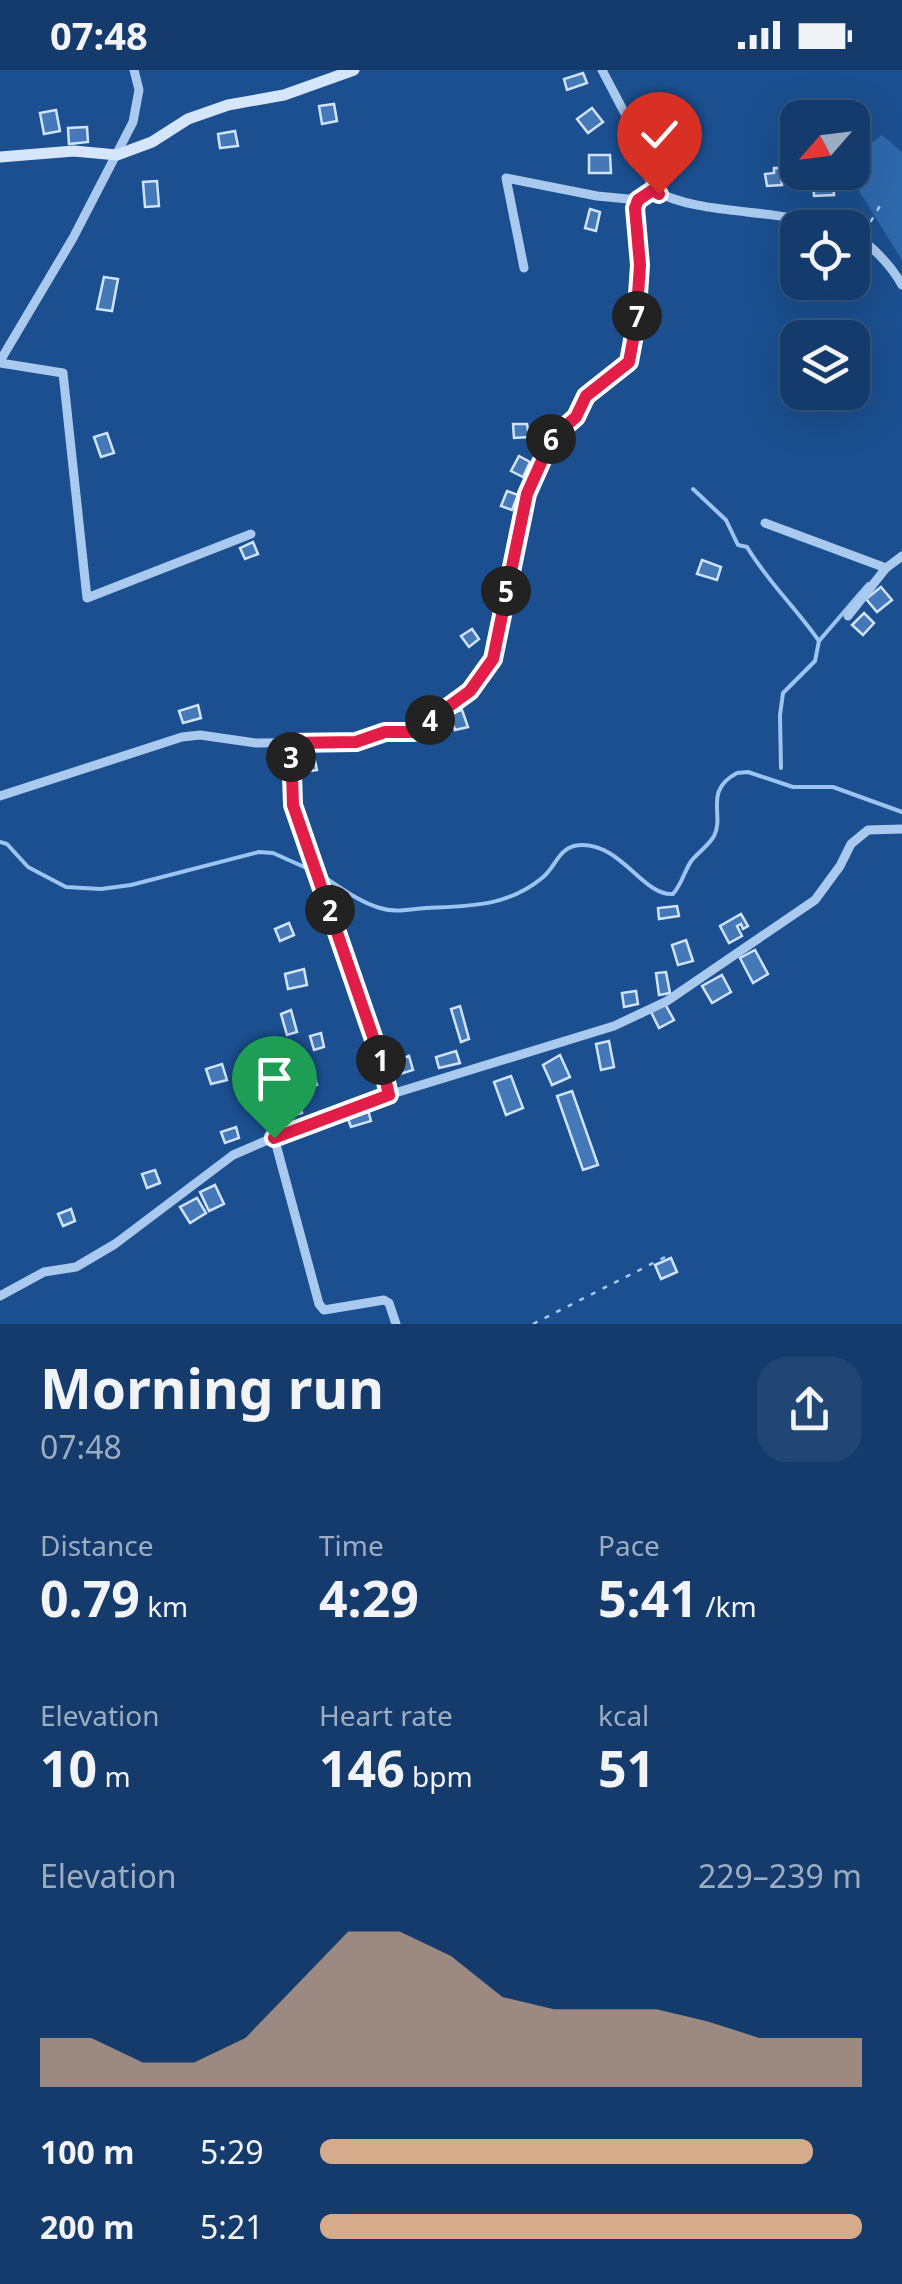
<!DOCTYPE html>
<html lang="en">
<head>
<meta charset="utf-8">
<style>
	:root { --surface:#143b6b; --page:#214673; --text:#f1f3f6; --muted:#9dadc1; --line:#33557e; --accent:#d6ab8b }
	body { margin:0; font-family:"Noto Sans",sans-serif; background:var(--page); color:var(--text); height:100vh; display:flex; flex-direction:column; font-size:38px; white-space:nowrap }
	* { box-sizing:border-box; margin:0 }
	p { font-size:32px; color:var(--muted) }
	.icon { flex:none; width:55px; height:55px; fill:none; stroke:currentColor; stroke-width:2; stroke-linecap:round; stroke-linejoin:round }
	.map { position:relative; height:1254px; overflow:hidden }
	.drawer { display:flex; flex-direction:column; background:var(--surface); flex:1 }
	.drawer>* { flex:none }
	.needle { width:65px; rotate:242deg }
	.fabs { position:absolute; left:780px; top:30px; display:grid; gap:20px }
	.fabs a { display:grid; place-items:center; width:90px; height:90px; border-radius:20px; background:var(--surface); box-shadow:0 10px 40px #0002,0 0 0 2px var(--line); font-size:50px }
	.pin { position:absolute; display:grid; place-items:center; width:85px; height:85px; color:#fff; margin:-102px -42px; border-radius:50% 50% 50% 0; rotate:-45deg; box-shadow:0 0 10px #0007 }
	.pin .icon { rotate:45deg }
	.km { position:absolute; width:50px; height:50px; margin:-25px; border-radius:50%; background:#222; color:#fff; font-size:28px; line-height:50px; text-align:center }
	.round { display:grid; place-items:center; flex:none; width:105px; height:105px; border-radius:30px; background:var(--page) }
	.summary { display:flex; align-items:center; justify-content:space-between; height:170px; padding:0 40px }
	h1 { font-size:55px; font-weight:700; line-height:75px }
	.stats { display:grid; grid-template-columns:repeat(3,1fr); gap:15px; height:170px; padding:10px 40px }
	.stats div { display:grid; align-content:center }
	.stats b { font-size:50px; font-weight:700 }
	.stats small { font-size:28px; font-weight:400 }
	.stats p { font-size:28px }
	.chart { height:280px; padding:20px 40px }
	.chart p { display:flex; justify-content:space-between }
	.chart svg { width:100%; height:180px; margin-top:10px; fill:var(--accent); opacity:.7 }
	ul { padding:0 40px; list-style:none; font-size:32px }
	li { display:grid; grid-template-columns:160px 120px 1fr; align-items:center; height:75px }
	li i { height:25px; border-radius:12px; background:var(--accent) }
	.status { display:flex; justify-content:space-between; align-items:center; height:70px; padding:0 50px; background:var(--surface); direction:ltr }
	.status svg { height:28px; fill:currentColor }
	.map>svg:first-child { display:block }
</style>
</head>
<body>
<div class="status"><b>07:48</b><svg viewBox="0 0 49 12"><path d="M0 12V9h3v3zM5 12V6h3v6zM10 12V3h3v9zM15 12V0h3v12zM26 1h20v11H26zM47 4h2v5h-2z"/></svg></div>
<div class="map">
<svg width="902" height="1254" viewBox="0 0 902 1254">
	<rect width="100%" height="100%" fill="#1b4f8f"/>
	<polygon fill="#2e69ad" points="882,65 902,82 902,190 848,103 852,102 853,86"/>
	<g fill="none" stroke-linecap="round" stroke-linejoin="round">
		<g stroke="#9cc4f0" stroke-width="4">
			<path d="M693 419 726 450 738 475 747 477C768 512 796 538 819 571L815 591 783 623 780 645 781 698"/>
			<polyline points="819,571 868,514"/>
			<polyline points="0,772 7,774 28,797 66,817 101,819 131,815 259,782 273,783 311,800"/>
			<path d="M320 804C338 816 359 832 380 838 395 843 410 839 426 838 468 836 507 837 542 808 557 796 558 776 581 775 622 774 643 826 673 824 683 812 684 801 692 790 699 782 709 775 714 766 725 745 703 721 737 703L748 702 793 717H833L902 742"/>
		</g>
	</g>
	<g fill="#4478b7" stroke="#cfe3fa" stroke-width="2.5">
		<polygon points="583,3 587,13 567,20 564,9"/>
		<polygon points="334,34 337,51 322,54 319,36"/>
		<polygon points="592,38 603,52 588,63 577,49"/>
		<polygon points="56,40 60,61 44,64 40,43"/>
		<polygon points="87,57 88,72 69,74 68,58"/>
		<polygon points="685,60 688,80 676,81 674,62"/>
		<polygon points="235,61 238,76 220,78 218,64"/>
		<polygon points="589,85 610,85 611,103 589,103"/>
		<polygon points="774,98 780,98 782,115 767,116 765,104 774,103"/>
		<polygon points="157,111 159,136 145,137 143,112"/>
		<polygon points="833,111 834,125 814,126 813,112"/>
		<polygon points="590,139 600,142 596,161 585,158"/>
		<polygon points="104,207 118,209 112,241 97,239"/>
		<polygon points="513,354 527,354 529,367 514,368"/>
		<polygon points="107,363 114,383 101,387 94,367"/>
		<polygon points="519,386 530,392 523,407 511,401"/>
		<polygon points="507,421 518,425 512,440 501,436"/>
		<polygon points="253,472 258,484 245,489 240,478"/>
		<polygon points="702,490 721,497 717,510 697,504"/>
		<polygon points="881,517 892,530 877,542 866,529"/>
		<polygon points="864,543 874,553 863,565 852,555"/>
		<polygon points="472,559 479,569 469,577 461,566"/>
		<polygon points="198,635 201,648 183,653 179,641"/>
		<polygon points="462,640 468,657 455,660 449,644"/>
		<polygon points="314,686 317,700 304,702 301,689"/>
		<polygon points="677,836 679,846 659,849 658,838"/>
		<polygon points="741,844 748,856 743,859 741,854 737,856 742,866 729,873 720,856"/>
		<polygon points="289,853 294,865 280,871 275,859"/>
		<polygon points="686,870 693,891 678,895 672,875"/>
		<polygon points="755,880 768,904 753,913 740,888"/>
		<polygon points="304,899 307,915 288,919 285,904"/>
		<polygon points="666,902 670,923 659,925 656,903"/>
		<polygon points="722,905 731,922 712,933 702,916"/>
		<polygon points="636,921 638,934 624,937 622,923"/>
		<polygon points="665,934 674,950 659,958 651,942"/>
		<polygon points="460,936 469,969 461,972 451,939"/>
		<polygon points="291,940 297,962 287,965 281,944"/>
		<polygon points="321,963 324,977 314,980 310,966"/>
		<polygon points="609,971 614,997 601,1000 596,974"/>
		<polygon points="456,981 460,993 439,998 436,987"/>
		<polygon points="560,985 570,1007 552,1015 543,995"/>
		<polygon points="409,986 413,1000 397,1005 393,992"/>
		<polygon points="222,994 227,1010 211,1014 206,999"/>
		<polygon points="313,1001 317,1015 305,1019 301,1006"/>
		<polygon points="511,1006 523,1038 506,1045 494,1012"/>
		<polygon points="572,1021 598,1095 583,1100 557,1026"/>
		<polygon points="298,1029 302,1043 289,1047 284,1033"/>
		<polygon points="368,1040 371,1051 351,1057 347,1046"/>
		<polygon points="236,1057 239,1068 225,1073 221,1062"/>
		<polygon points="155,1100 160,1113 147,1118 142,1104"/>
		<polygon points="215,1115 224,1134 209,1141 200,1122"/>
		<polygon points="197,1128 206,1143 190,1153 180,1137"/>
		<polygon points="71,1139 75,1151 63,1156 58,1144"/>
		<polygon points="671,1188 677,1202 661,1209 655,1195"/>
	</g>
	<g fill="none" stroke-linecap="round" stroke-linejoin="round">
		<g stroke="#a9c9ee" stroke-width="2.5" stroke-dasharray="5 8" stroke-linecap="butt">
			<polyline points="864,163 881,134"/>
			<polyline points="533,1254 669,1185"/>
		</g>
		<g stroke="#a9c9ee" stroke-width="9">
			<path d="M602 0 632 57 653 120C701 147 777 137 831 158"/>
			<path d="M852 165C871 173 892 197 902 215"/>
			<polyline points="524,198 506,108 597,126 639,130"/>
			<polyline points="0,291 73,168 133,52 139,20 134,0"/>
			<polyline points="0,293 63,303 87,528 251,464"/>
			<polyline points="765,453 886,498"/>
			<polyline points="848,546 886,498 902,486"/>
			<polyline points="291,673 293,735 381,989 389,1025"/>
			<polyline points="0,726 182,667 200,665 256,673 356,672 385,662 413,662 470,621 493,589 527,424 551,368 576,347 586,326 629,292 637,255 640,195 635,138 639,130 653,120"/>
			<polyline points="274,1067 319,1234 324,1240 384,1230 389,1233 396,1254"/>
			<polyline points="0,1226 44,1202 76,1197 115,1174 233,1085 284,1063 346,1038 614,956 667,931 815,830 840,796 851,774 868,760 902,759"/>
		</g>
		<polyline stroke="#d6e6fa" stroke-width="11" points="0,87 74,81 117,85 152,72 188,49 228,35 284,25 354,0"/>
	</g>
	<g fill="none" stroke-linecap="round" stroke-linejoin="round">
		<g stroke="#fff" stroke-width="20">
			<polyline id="route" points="274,1068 389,1025 381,990 293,735 291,673 356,672 385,662 414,662 470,621 493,589 527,424 552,368 576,347 586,326 629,292 636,254 640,195 635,138 638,130 653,120 659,124"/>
		</g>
		<use href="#route" stroke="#e11d48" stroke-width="12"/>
	</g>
</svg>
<div class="fabs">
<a><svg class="needle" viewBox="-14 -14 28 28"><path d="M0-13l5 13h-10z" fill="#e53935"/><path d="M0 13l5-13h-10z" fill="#9dadc1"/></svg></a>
<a><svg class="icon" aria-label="locate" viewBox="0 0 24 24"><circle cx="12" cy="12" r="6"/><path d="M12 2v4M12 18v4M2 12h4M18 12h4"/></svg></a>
<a><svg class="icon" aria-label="layers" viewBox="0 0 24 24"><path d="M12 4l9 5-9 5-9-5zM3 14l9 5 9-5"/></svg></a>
</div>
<div class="pin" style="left:274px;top:1068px;background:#1e9e55"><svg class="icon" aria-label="arrive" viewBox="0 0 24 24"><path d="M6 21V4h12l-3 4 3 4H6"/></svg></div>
<div class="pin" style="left:659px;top:124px;background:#d93025"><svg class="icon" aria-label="check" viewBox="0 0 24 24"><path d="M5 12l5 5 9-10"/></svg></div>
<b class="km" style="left:381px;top:990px">1</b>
<b class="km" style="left:330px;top:840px">2</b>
<b class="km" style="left:291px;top:687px">3</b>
<b class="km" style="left:430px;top:650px">4</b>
<b class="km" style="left:506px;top:521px">5</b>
<b class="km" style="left:551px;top:369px">6</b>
<b class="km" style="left:637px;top:246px">7</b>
</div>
<section class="drawer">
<div class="summary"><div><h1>Morning run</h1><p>07:48</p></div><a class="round"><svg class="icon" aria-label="share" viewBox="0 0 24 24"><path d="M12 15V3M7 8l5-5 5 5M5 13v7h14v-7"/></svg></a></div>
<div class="stats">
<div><p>Distance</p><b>0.79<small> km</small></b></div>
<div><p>Time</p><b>4:29</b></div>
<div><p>Pace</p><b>5:41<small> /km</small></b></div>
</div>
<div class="stats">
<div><p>Elevation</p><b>10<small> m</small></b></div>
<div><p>Heart rate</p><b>146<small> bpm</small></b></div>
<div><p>kcal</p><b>51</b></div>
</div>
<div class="chart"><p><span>Elevation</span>229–239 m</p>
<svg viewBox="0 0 160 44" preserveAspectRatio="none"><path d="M0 44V32L10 32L20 38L30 38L40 32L50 19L60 6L70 6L80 12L90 22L100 25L110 25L120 25L130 28L140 32L150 32L160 32V44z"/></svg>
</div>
<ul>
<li><b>100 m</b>5:29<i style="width:91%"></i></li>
<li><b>200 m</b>5:21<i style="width:100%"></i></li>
</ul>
</section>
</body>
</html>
